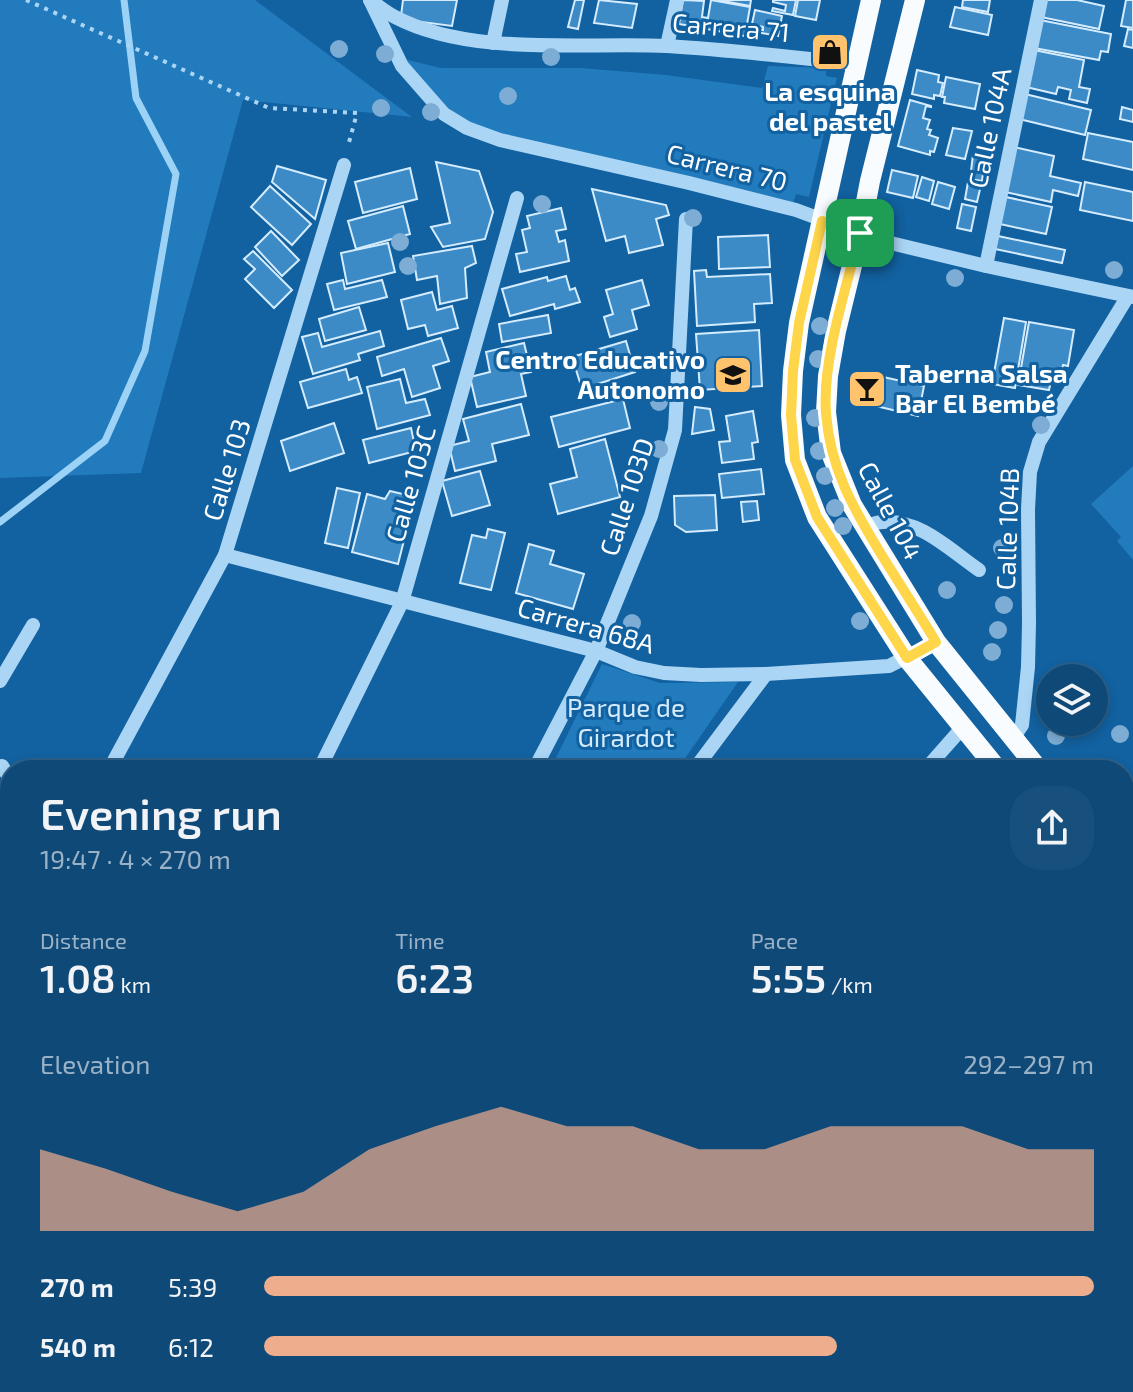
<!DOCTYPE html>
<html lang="en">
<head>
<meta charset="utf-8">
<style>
	:root { --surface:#0e4978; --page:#17507d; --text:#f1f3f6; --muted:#9bb2c6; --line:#2e618a; --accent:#eead8d }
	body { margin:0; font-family:"Exo 2",sans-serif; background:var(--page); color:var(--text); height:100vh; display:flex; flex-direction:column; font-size:30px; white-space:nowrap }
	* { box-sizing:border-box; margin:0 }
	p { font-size:26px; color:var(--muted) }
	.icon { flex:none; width:44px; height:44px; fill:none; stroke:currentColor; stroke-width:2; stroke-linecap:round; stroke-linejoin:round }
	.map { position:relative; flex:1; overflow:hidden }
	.side { position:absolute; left:0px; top:760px; width:1134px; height:632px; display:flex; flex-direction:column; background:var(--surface); border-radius:32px 32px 0 0; box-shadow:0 4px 12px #0003,0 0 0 2px var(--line) }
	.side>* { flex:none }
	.tools { position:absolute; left:1036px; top:664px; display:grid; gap:16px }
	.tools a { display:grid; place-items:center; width:72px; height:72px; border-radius:50%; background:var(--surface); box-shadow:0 4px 12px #0003,0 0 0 2px var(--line); font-size:40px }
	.pin { position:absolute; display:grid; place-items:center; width:68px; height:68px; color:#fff; margin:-34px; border-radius:16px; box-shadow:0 4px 12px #0006 }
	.round { display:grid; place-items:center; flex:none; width:84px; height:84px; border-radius:32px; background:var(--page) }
	.summary { display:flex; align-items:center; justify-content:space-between; height:136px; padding:0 40px }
	h1 { font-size:44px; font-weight:600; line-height:60px }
	.metrics { display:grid; grid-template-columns:repeat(3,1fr); gap:12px; height:136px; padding:8px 40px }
	.metrics div { display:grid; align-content:center }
	.metrics b { font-size:40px; font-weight:600 }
	.metrics small { font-size:22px; font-weight:400 }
	.metrics p { font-size:22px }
	.chart { height:224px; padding:16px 40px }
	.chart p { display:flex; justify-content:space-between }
	.chart svg { width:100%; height:144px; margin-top:8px; fill:var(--accent); opacity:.7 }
	ul { padding:0 40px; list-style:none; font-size:26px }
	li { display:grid; grid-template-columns:128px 96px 1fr; align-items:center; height:60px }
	li i { height:20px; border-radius:10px; background:var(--accent) }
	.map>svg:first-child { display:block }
</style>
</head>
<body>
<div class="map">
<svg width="1133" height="1392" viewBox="0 0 1133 1392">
	<rect width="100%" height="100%" fill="#1261a0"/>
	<g fill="#217bbd">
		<polygon points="0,0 255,0 412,117 243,100 141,473 0,478"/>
		<polygon points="404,59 441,68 581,68 666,75 762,88 768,66 826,68 826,76 837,78 809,197 796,194 793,204 508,136 471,124 443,106"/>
		<polygon points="1133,466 1133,560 1117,541 1121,537 1091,504"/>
		<polygon points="602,664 660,683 738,682 677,770 550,770"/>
		<polygon points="0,953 3,954 9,1113 0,1115"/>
		<polygon points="353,1382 423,1382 421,1392 348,1392"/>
	</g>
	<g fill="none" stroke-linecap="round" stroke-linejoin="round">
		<g stroke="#9dd2f7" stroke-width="7">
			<polyline points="0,522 105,441 145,351 176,174 136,98 124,0"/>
			<polyline points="792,1392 794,1382"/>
		</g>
	</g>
	<g fill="#3c8bc7" stroke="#d4ecfe" stroke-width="2">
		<polygon points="403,0 457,0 452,26 414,21 401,16"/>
		<polygon points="575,0 584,0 578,29 568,27"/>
		<polygon points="599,0 637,4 632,28 594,23"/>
		<polygon points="683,0 704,1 702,17 708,18 711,0 750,7 745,36 679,24"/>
		<polygon points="718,0 751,0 750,6"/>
		<polygon points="773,0 796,0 793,15 772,11 773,8 785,11 786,5 773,2"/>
		<polygon points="798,0 820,0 816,20 795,16"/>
		<polygon points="963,0 990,0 988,12 962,7"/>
		<polygon points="1045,0 1077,0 1104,6 1099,29 1041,17"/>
		<polygon points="1126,0 1133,0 1133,28 1121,26"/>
		<polygon points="955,7 992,15 988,35 950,27"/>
		<polygon points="755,10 782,16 778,36 751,31 752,28 763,30 763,27 752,24"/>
		<polygon points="1040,20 1111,34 1108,52 1101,51 1099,60 1034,48"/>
		<polygon points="1128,29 1133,30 1133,48 1124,46"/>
		<polygon points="1034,50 1084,60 1079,87 1090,89 1087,103 1069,99 1071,90 1058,87 1056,94 1026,87"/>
		<polygon points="917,70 939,75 938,82 943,83 940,96 934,95 934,99 912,94"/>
		<polygon points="946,77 980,84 975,109 944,103 945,97 942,97"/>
		<polygon points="1025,94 1091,110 1085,135 1019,119"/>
		<polygon points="910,100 931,106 931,107 926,106 923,118 930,120 927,129 931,130 929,135 938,138 934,152 930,151 930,155 898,146"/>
		<polygon points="1122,107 1133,110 1133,122 1120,119"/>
		<polygon points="953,128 972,131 965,159 946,155"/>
		<polygon points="1088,133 1133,142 1133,170 1083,159"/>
		<polygon points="1014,147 1054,156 1050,176 1081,183 1078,196 1053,190 1051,202 1005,192"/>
		<polygon points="973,155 985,157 982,181 970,179"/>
		<polygon points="436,162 479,171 493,212 485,239 443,247 431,227 450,223"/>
		<polygon points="277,166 326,180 315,219 272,182"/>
		<polygon points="410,168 417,199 363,213 355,182"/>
		<polygon points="892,170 918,176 913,198 887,192"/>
		<polygon points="922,177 934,181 929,201 916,197"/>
		<polygon points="938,182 955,187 949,209 932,204"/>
		<polygon points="968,182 981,185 977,202 965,199"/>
		<polygon points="1085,182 1133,192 1133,221 1080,210"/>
		<polygon points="270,186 311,224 292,245 251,207"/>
		<polygon points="592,189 666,205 669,215 656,219 663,245 629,253 625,236 606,241"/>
		<polygon points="1006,197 1052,207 1046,234 1000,224"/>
		<polygon points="962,204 976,207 971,231 957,228"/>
		<polygon points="403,206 410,234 356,249 348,221"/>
		<polygon points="561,208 566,229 556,231 559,242 565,240 569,261 520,272 516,254 527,252 522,230 530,228 527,216"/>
		<polygon points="271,231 299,260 282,276 255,247"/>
		<polygon points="768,235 770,267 719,269 718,237"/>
		<polygon points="998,236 1065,250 1062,263 995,249"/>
		<polygon points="388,243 395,272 347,284 341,253"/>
		<polygon points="472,246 476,263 465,268 467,298 440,304 437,276 417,280 413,256"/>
		<polygon points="253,251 292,290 274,308 245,279 255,269 244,259"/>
		<polygon points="706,270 707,277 770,274 772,303 754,304 755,322 697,326 694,271"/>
		<polygon points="566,276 570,290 575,288 580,302 555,309 554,304 510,316 502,289 547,277 548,281"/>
		<polygon points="343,280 345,289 382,280 387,297 334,310 327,284"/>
		<polygon points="642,280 649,305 632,310 637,329 610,337 604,317 613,314 606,290"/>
		<polygon points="432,292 437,310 452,306 458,328 428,336 425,325 408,329 401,300"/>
		<polygon points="359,307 366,330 325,341 319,319"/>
		<polygon points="548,315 551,333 502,342 499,324"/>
		<polygon points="1004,318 1026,322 1015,388 992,384"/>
		<polygon points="1029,322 1074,330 1068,366 1063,365 1060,378 1052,376 1049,390 1018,385"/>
		<polygon points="759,330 762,386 700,390 696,334"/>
		<polygon points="380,331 384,346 358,354 360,360 313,374 302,337 318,333 322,347"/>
		<polygon points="441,338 449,361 433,366 440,388 412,397 404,369 382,376 377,357"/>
		<polygon points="626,341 635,372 582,389 572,357"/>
		<polygon points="524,343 531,372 521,374 526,396 477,407 470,377 490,372 486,352"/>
		<polygon points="346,369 349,380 357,377 362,393 308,408 300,382"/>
		<polygon points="865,373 924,386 918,416 859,402"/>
		<polygon points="400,379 406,403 425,399 430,415 377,429 367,387"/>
		<polygon points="623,399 630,428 559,447 551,417"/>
		<polygon points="521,404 529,435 492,444 496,461 455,471 449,446 469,441 463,419"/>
		<polygon points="695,407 710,409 714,430 692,434"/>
		<polygon points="753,411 758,442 752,443 754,459 722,463 719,442 730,441 726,416"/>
		<polygon points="334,423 344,453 290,471 281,441"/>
		<polygon points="411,428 416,451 369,463 363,440"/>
		<polygon points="605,439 620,497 558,514 550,484 577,477 570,449"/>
		<polygon points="761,469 764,494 722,498 719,474"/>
		<polygon points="480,471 490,505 452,516 442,481"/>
		<polygon points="337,488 360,493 348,548 325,543"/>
		<polygon points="390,491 415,497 398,564 352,552 367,494 385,499"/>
		<polygon points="715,495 717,530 686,532 675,525 674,496"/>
		<polygon points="757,501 759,520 743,522 741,502"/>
		<polygon points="488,529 505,533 491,590 460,583 472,535 486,538"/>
		<polygon points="529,544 554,551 550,564 584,574 573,609 516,593"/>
		<polygon points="0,1142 10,1165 10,1167 0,1171"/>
		<polygon points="63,1382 65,1382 88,1386 86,1392 59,1392"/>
		<polygon points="196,1382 243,1390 242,1392 191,1392"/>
	</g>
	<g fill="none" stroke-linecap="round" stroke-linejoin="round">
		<polyline stroke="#abd5f5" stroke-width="4" stroke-dasharray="4 6" stroke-linecap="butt" points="26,0 269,108 357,113 348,146"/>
		<g stroke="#abd5f5" stroke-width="14">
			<polyline points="370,0 402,66 444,114 467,128 500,140 689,183 796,210 874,239 986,266 1133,297"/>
			<path d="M370 0C378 6 387 13 395 17 471 57 584 42 667 46 730 50 794 57 856 64"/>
			<polyline points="493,43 502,0"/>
			<polyline points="667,46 677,0"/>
			<polyline points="986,266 1041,0"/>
			<path d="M864 526C870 525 877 522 883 522 920 519 951 551 979 570"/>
			<polyline points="225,555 596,651 635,667 664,673 701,675 766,674 889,666 936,642"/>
			<polyline points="0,681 33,625"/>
			<polyline points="1013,738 1022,725 1028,667 1029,623 1028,509 1030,472 1039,442 1128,296"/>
			<polyline points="2,766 10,779"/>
			<polyline points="109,770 225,555 344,165"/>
			<polyline points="319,770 402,602 517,198"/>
			<polyline points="534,770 596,651 651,516 675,430 686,219"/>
			<polyline points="694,770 766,674"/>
			<polyline points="925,770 963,727"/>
			<polyline points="1124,851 1133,850"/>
			<polyline points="0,921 10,923"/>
			<polyline points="0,1216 10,1213"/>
			<polyline points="1124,1236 1133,1239"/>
			<polyline points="0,1334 10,1309"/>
			<polyline points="186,1392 191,1382"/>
			<polyline points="442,1392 445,1382"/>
			<polyline points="600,1392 603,1382"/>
			<polyline points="750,1392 752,1382"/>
			<polyline points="1009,1392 1012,1382"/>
		</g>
		<g stroke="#f8fcff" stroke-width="20">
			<polyline points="871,0 799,323 793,371 791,415 795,460 817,517 907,658 998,770"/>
			<polyline points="915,0 870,181 860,233 836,331 828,376 826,412 831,453 852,505 936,642 1039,770"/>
			<polyline points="1124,876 1133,887"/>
			<polyline points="1124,930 1133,941"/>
		</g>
	</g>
	<g fill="#7dadd4">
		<circle cx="339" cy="49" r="9"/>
		<circle cx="385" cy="54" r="9"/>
		<circle cx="551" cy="57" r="9"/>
		<circle cx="508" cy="96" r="9"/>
		<circle cx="381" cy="108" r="9"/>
		<circle cx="431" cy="112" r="9"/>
		<circle cx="542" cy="204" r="9"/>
		<circle cx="693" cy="218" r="9"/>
		<circle cx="400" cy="242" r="9"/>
		<circle cx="408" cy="266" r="9"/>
		<circle cx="1114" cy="270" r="9"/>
		<circle cx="955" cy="278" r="9"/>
		<circle cx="820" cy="326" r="9"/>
		<circle cx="818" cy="359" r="9"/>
		<circle cx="659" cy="402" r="9"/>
		<circle cx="815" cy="418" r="9"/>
		<circle cx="1041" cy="425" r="9"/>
		<circle cx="659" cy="449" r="9"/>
		<circle cx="819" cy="451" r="9"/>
		<circle cx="825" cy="476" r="9"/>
		<circle cx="835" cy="508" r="9"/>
		<circle cx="843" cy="526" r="9"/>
		<circle cx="1002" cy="548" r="9"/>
		<circle cx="947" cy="590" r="9"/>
		<circle cx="1004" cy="605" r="9"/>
		<circle cx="860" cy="621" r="9"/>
		<circle cx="632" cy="623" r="9"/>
		<circle cx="998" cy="630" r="9"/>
		<circle cx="992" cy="652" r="9"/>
		<circle cx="1120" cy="734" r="9"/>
		<circle cx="1056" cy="736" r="9"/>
	</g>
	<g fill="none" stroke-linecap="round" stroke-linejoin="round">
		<g stroke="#fff" stroke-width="16">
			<path id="route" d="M822 221 860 233C847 286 822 359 826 413 830 468 853 508 881 554 899 583 918 612 936 642L907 658 817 517 795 460 791 415 793 371 799 323Z"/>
		</g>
		<use href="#route" stroke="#ffd54a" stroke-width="10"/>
	</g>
	<defs>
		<g id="shop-square" transform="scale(2)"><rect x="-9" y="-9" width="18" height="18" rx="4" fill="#ffc36e" stroke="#1261a0"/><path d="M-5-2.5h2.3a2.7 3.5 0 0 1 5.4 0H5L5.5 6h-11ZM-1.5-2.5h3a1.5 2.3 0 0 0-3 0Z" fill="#111"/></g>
		<g id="school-square" transform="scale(2)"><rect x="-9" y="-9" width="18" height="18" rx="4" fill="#ffc36e" stroke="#1261a0"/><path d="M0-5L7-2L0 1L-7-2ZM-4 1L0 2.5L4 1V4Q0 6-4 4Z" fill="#111"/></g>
		<g id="bar-square" transform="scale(2)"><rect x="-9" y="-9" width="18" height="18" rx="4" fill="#ffc36e" stroke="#1261a0"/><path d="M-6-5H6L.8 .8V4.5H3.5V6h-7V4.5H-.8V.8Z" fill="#111"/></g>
	</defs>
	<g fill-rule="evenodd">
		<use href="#shop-square" x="830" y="52"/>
		<use href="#school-square" x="733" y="375"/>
		<use href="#bar-square" x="867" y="389"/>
	</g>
	<g text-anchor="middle" stroke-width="6" stroke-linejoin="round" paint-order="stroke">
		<g font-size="26" fill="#fff" stroke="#1261a0">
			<text transform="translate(731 28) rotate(5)" y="9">Carrera 71</text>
			<text transform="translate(990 128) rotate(-78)" y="9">Calle 104A</text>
			<text transform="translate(727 168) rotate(14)" y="9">Carrera 70</text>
			<text transform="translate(227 470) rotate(-73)" y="9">Calle 103</text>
			<text transform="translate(411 484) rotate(-74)" y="9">Calle 103C</text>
			<text transform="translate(627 497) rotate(-72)" y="9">Calle 103D</text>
			<text transform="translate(890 511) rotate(62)" y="9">Calle 104</text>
			<text transform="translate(1008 529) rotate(-88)" y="9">Calle 104B</text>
			<text transform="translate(586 626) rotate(16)" y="9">Carrera 68A</text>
		</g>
		<g font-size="26" font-weight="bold" fill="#fff" stroke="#1261a0">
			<text x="830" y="101">La esquina<tspan x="830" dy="30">del pastel</tspan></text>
			<text x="705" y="369" text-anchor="end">Centro Educativo<tspan x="705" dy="30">Autonomo</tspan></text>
			<text x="895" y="383" text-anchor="start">Taberna Salsa<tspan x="895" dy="30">Bar El Bembé</tspan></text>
		</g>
		<g font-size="26" fill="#d4ecfe" stroke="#1261a0">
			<text x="626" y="717">Parque de<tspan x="626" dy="30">Girardot</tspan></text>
		</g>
	</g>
</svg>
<div class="tools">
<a><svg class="icon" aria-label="layers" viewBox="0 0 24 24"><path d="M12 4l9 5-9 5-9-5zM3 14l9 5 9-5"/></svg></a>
</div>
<div class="pin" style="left:860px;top:233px;background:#1e9e55"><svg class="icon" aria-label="arrive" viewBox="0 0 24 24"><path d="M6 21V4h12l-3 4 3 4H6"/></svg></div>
<section class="side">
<div class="summary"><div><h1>Evening run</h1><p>19:47 · 4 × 270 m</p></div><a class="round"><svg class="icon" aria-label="share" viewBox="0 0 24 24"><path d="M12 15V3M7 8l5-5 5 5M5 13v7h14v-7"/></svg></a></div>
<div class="metrics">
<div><p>Distance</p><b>1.08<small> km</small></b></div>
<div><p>Time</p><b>6:23</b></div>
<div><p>Pace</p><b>5:55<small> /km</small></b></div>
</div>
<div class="chart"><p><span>Elevation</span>292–297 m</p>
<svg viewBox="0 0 160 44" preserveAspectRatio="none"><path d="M0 44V19L10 25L20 32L30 38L40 32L50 19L60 12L70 6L80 12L90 12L100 19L110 19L120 12L130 12L140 12L150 19L160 19V44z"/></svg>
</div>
<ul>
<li><b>270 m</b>5:39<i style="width:100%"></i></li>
<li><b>540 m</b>6:12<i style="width:69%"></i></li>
</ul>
</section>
</div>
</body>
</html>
